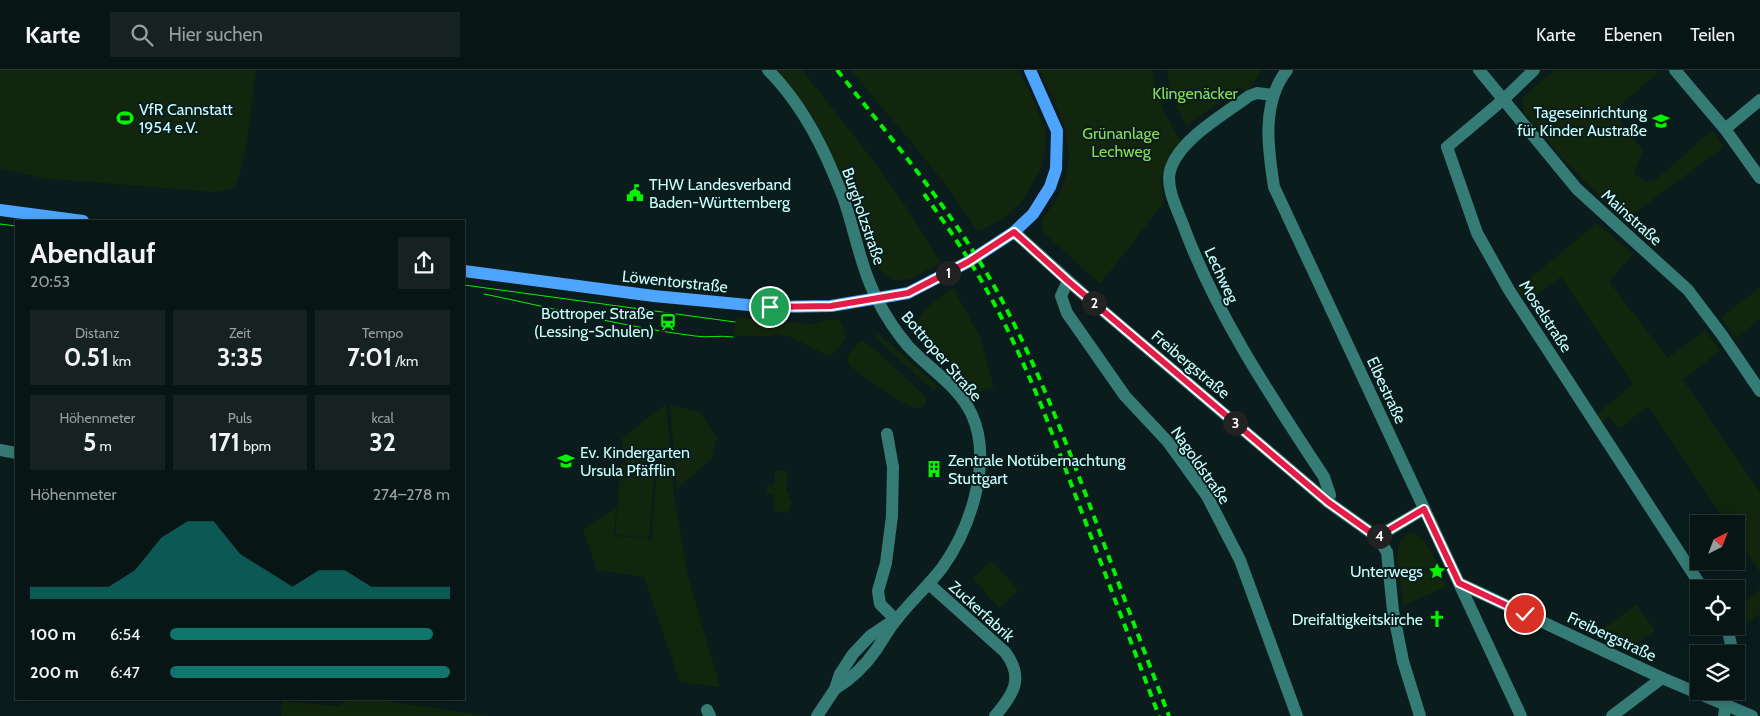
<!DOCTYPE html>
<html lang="de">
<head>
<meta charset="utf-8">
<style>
	:root { --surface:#081515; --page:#162222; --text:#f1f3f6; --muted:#989fa0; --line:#293434; --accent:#0f766e }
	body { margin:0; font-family:Cabin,sans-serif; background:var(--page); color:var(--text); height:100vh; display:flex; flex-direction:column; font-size:19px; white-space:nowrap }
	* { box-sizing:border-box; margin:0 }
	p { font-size:16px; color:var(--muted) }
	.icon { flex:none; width:28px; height:28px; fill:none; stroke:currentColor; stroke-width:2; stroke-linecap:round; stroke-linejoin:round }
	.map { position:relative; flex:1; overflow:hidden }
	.drawer { position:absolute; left:15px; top:150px; width:450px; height:480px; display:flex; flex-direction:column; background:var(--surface); border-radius:0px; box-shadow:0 2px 12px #0003,0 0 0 1px var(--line) }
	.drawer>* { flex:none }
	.needle { width:32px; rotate:42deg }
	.fabs { position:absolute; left:1690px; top:445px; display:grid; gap:10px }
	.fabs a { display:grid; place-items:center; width:55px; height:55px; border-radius:0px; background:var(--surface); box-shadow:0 2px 12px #0003,0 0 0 1px var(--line); font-size:25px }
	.pin { position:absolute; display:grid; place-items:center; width:42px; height:42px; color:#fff; margin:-21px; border:2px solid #fff; border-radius:50%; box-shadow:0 1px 5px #0007 }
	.km { position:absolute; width:25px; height:25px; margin:-12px; border-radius:50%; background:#222; color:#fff; font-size:14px; line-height:25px; text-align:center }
	.round { display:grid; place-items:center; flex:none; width:52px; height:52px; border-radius:0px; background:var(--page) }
	.head { display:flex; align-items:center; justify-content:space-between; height:85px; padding:0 15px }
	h1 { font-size:28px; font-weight:700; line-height:38px }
	.stats { display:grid; grid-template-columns:repeat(3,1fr); gap:8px; height:85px; padding:5px 15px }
	.stats div { display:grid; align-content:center; border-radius:0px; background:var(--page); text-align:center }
	.stats b { font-size:25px; font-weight:700 }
	.stats small { font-size:14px; font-weight:400 }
	.stats p { font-size:14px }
	.chart { height:140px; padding:10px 15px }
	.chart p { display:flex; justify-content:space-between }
	.chart svg { width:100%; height:90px; margin-top:5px; fill:var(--accent); opacity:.7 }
	ul { padding:0 15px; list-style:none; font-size:16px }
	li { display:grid; grid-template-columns:80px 60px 1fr; align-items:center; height:38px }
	li i { height:12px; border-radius:6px; background:var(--accent) }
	header { display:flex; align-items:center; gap:30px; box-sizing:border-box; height:70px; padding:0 25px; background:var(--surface); border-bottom:1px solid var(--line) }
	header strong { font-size:24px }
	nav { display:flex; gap:28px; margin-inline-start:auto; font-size:18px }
	.search { width:350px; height:45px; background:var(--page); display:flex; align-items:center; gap:12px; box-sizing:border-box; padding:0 18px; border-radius:0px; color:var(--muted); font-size:19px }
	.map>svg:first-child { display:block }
</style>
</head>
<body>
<header>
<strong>Karte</strong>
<div class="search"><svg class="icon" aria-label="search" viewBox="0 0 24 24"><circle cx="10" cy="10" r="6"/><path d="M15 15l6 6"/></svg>Hier suchen</div>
<nav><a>Karte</a><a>Ebenen</a><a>Teilen</a></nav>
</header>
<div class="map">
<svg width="1760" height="646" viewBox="0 0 1760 646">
	<rect width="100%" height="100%" fill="#0b1c1c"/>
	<g fill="#12260e">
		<path d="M0 0H256C253 20 246 109 232 118 228 121 219 121 213 122L41 108 0 98Z"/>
		<path d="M776 0H802C851 62 902 123 940 193L910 209 895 211 884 205 873 189 853 130 816 52 795 22Z"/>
		<path d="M851 0H1018L1031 24 1045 59V82L1041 99 1021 133 1002 149 978 162C942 104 894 53 851 0Z"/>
		<path d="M1039 0H1152L1157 24 1164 42 1181 72 1179 78 1161 107 1163 134 1100 214 1043 162 1041 151C1047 142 1055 134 1059 125 1082 78 1059 42 1039 0Z"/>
		<polygon points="1167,0 1262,0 1247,23 1241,16 1186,56 1171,24"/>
		<polygon points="1555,0 1660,1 1612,42 1643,80 1634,104 1646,112 1657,109 1712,60 1724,77 1624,151 1559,85 1523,41 1523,27"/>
		<polygon points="1597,153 1633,184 1609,212 1668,288 1705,260 1720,281 1683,310 1760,422 1760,502 1736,467 1736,454 1727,454 1648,336 1619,359 1609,347 1602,352 1597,344 1633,314 1561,207 1526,231 1517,219"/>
		<polygon points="1760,217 1760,249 1735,269 1721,248"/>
		<path d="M953 218 980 267 994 317 975 323 916 259C916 242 941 226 953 218Z"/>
		<path d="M736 247 767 251 817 254 818 251 840 249C840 255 846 260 845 265 844 274 836 286 827 285L788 266 772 264 771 266H733Z"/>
		<polygon points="879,264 936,315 935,322 876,268 876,265"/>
		<path d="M859 271H863L871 276 924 325 926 330 925 335C922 336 921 338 918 338 906 339 862 305 851 297L847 291 849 284Z"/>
		<polygon points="666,334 674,425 688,507 720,617 680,612 644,507 597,500 583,459 616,438 614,466 652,469 657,396 625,393 622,368"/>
		<polygon points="670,334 701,343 717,368 711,389 677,419"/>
		<polygon points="621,394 655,397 649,468 615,465"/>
		<polygon points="775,401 788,401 786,419 792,433 787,443 774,441 774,424 767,424 767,415 775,414"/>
		<path d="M1412 462C1428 465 1440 502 1447 516L1404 536C1402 520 1393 486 1400 472 1403 467 1407 465 1412 462Z"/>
		<polygon points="992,491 1018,520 999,538 973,508"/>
		<polygon points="1760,520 1760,544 1740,558 1736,552 1736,537"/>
		<polygon points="1636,535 1655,560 1637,574 1604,558"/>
		<polygon points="349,629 372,629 490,646 281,646 282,631 337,636"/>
	</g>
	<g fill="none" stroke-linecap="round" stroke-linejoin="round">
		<g stroke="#367c76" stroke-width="12">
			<path d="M768 0C798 30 818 66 834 105 838 115 843 125 846 136 856 167 862 200 877 229 885 245 897 263 908 276 929 299 959 316 972 345 993 392 970 459 942 498 928 516 911 531 897 549 889 558 883 570 876 580 865 596 851 609 835 619"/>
			<path d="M1287 0C1261 33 1268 79 1274 117L1521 646"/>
			<polyline points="1479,0 1577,119 1688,220 1722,265 1760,321"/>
			<polyline points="1534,0 1504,29 1447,77 1477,163 1509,220 1703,519"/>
			<polyline points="1675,0 1725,59 1760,108"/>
			<path d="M1273 25 1257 23 1249 26C1225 44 1178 70 1170 101 1166 117 1176 137 1182 152 1216 245 1270 325 1324 407L1330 425 1328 432"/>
			<polyline points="1725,59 1760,30"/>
			<polyline points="1014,162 1082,223 1328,432 1377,467 1387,482 1393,541 1403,591 1420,646"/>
			<polyline points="1068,211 1061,226 1067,243 1125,326 1168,372 1207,426 1240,490 1297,646"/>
			<polyline points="887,364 893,397 892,446 886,493 878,521 880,534 896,550"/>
			<polyline points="0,380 16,383"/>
			<polyline points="1377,467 1424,439"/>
			<polyline points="1459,513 1662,608 1752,646"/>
			<path d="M929 514 1005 582C1025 608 1013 625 995 646"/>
			<polyline points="1727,556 1733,584"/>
			<polyline points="707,640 710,646"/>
			<polyline points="817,646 835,619 840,604 853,584 870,566 891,552"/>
			<polyline points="1612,646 1662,608"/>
			<polyline points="1724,646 1728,621"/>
		</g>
		<g stroke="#4ea5ff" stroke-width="12">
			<polyline points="0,140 83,151"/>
			<polyline points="464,201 654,226 770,237 831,236 908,223 968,192 1014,162 1033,144 1050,117 1056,99 1057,61 1030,0"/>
		</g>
		<g stroke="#05f200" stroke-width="1">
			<polyline points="0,154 16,156"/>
			<polyline points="464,215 735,252"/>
			<path d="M484 224C554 238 623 257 695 266 707 268 720 265 733 267"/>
		</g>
		<g stroke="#05f200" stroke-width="4" stroke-dasharray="8 6" stroke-linecap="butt">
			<path d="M837 0C894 72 954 143 998 223 1036 293 1064 367 1092 441 1117 510 1143 578 1169 646"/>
			<path d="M924 124C948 157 971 191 990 226 1010 262 1026 299 1042 337L1159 646"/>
		</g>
	</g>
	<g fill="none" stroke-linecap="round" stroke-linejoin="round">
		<g stroke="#fff" stroke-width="10">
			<polyline id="route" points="770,237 831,236 908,223 968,192 1014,162 1068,211 1328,432 1377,467 1424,439 1459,513 1525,544"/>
		</g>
		<use href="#route" stroke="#e11d48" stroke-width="6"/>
	</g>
	<defs>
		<g id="stadium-bare" transform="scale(1.35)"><path d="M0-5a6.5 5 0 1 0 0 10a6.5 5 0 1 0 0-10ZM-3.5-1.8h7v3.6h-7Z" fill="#05f200" stroke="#0b1c1c" stroke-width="2.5" paint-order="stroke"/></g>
		<g id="school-bare" transform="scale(1.35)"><path d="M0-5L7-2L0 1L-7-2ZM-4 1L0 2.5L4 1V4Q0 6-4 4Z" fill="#05f200" stroke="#0b1c1c" stroke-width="2.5" paint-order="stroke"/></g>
		<g id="civic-bare" transform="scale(1.35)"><path d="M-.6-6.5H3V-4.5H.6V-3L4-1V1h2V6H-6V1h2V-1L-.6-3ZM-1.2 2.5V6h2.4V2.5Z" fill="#05f200" stroke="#0b1c1c" stroke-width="2.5" paint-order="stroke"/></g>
		<g id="station-bare" transform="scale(1.35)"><path d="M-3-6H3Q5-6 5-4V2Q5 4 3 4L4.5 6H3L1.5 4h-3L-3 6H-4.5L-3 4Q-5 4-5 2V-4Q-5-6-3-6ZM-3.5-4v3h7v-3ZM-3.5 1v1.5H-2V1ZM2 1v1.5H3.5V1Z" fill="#05f200" stroke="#0b1c1c" stroke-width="2.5" paint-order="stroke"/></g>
		<g id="building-bare" transform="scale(1.35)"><path d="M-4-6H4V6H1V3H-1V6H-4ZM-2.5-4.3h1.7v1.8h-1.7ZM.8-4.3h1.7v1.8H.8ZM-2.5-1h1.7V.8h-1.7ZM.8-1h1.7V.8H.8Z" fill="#05f200" stroke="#0b1c1c" stroke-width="2.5" paint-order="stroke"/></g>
		<g id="sight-bare" transform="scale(1.35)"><path d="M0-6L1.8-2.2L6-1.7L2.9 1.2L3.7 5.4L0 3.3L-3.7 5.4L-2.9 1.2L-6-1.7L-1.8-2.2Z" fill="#05f200" stroke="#0b1c1c" stroke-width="2.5" paint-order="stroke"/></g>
		<g id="church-bare" transform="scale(1.35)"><path d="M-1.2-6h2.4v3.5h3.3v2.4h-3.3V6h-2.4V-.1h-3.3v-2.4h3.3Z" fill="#05f200" stroke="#0b1c1c" stroke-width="2.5" paint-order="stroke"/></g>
	</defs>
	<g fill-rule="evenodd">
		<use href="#stadium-bare" x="125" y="48"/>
		<use href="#school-bare" x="1661" y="51"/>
		<use href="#civic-bare" x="635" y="123"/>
		<use href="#station-bare" x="668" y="252"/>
		<use href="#school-bare" x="566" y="391"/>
		<use href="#building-bare" x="934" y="399"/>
		<use href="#sight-bare" x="1437" y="501"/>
		<use href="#church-bare" x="1437" y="549"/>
	</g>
	<g text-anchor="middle" stroke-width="4" stroke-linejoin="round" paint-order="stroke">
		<g font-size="16" fill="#87de54" stroke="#0b1c1c">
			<text x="1195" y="29">Klingenäcker</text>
			<text x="1121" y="69">Grünanlage<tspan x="1121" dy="18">Lechweg</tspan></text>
		</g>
		<g font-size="16" fill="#c7ffff" stroke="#0b1c1c" text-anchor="start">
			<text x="139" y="45">VfR Cannstatt<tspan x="139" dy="18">1954 e.V.</tspan></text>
			<text x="1647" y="48" text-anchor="end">Tageseinrichtung<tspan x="1647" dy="18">für Kinder Austraße</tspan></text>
			<text x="649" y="120">THW Landesverband<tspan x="649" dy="18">Baden-Württemberg</tspan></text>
			<text x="654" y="249" text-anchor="end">Bottroper Straße<tspan x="654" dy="18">(Lessing-Schulen)</tspan></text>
			<text x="580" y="388">Ev. Kindergarten<tspan x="580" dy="18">Ursula Pfäfflin</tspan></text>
			<text x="948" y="396">Zentrale Notübernachtung<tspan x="948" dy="18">Stuttgart</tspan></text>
			<text x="1423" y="507" text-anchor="end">Unterwegs</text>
			<text x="1423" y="555" text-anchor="end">Dreifaltigkeitskirche</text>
		</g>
		<g font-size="16" fill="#c7ffff" stroke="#0b1c1c">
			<text transform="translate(864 146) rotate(71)" y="6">Burgholzstraße</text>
			<text transform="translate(1632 147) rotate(42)" y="6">Mainstraße</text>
			<text transform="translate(1222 205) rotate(65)" y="6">Lechweg</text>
			<text transform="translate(675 211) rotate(6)" y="6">Löwentorstraße</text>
			<text transform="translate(1546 246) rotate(57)" y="6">Moselstraße</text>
			<text transform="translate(942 286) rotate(49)" y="6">Bottroper Straße</text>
			<text transform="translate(1191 294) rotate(40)" y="6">Freibergstraße</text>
			<text transform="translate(1387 320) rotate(65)" y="6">Elbestraße</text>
			<text transform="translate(1201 395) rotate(55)" y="6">Nagoldstraße</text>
			<text transform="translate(982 541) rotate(42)" y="6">Zuckerfabrik</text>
			<text transform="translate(1612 566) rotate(25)" y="6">Freibergstraße</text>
		</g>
	</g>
</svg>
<div class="fabs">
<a><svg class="needle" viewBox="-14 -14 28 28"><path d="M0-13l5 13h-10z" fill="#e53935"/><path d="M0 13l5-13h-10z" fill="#989fa0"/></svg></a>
<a><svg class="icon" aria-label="locate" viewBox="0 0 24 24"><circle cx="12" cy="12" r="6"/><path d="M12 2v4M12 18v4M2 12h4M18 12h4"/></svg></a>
<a><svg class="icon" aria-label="layers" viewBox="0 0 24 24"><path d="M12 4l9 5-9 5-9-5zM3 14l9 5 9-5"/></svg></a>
</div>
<div class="pin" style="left:770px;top:237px;background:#1e9e55"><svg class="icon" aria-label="arrive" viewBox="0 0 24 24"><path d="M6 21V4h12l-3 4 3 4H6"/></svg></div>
<div class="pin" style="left:1525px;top:544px;background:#d93025"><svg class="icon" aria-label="check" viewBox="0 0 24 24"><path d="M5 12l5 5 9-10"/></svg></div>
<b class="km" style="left:948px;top:203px">1</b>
<b class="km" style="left:1094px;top:233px">2</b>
<b class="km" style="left:1235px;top:353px">3</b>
<b class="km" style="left:1379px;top:466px">4</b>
<section class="drawer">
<div class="head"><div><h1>Abendlauf</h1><p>20:53</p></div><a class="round"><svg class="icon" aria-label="share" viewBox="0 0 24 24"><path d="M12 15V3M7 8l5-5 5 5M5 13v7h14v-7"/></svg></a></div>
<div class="stats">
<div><p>Distanz</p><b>0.51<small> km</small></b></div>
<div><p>Zeit</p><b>3:35</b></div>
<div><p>Tempo</p><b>7:01<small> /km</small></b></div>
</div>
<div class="stats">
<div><p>Höhenmeter</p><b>5<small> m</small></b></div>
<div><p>Puls</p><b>171<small> bpm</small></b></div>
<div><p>kcal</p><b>32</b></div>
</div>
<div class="chart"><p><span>Höhenmeter</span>274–278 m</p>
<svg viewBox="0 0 160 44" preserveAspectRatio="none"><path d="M0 44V38L10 38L20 38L30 38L40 30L50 14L60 6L70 6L80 22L90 30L100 38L110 30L120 30L130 38L140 38L150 38L160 38V44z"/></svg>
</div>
<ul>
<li><b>100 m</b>6:54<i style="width:94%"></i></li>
<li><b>200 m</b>6:47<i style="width:100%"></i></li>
</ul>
</section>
</div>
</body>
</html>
